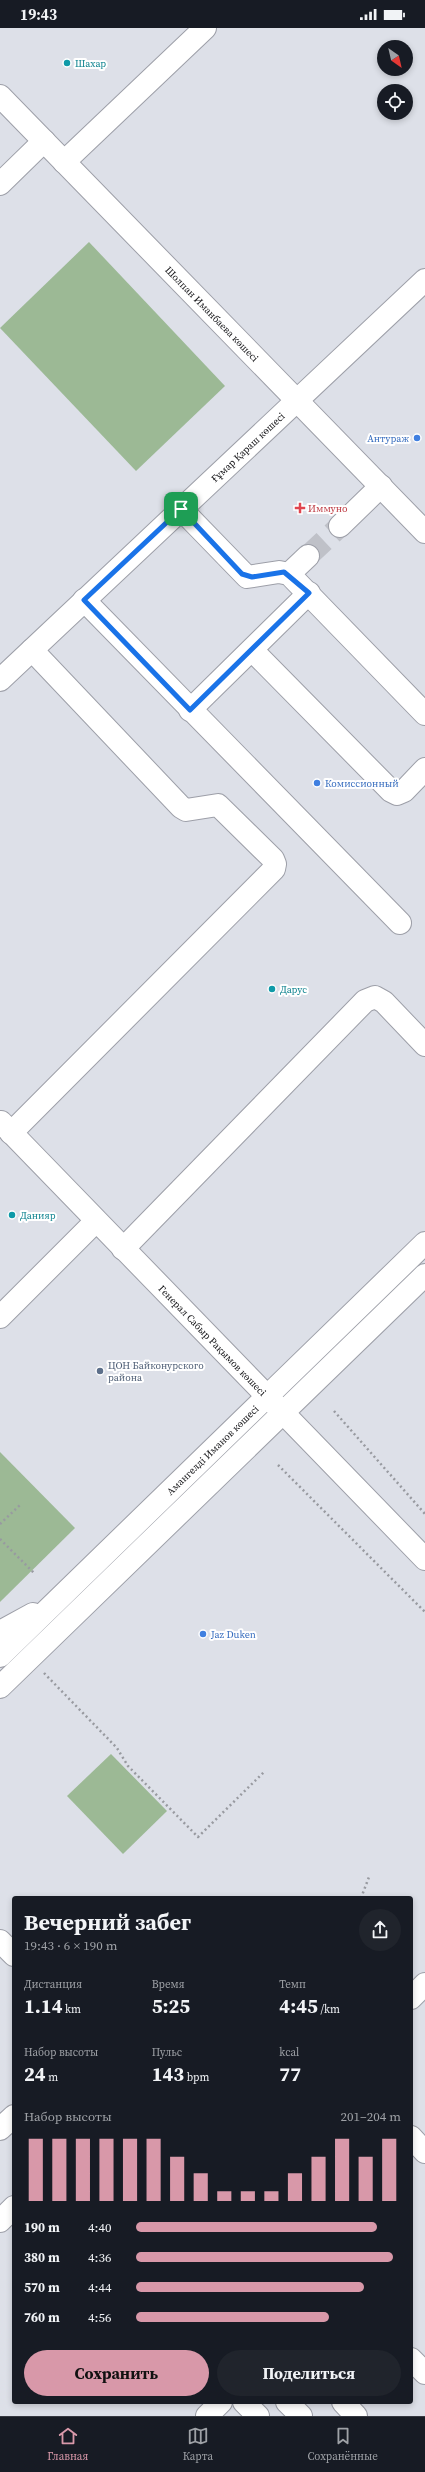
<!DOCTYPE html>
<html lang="ru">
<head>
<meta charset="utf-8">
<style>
	:root { --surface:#171b24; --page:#20242c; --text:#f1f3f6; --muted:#9ea1a6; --line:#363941; --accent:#d898a9 }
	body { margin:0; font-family:"Source Serif 4",serif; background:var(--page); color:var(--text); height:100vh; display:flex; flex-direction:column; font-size:15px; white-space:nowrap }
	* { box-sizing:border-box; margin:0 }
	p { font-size:13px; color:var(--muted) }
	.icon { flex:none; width:22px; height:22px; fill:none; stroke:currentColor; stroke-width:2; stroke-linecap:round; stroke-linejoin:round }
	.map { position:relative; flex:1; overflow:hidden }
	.side { position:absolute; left:12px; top:1868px; width:401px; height:508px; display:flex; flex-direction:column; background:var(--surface); border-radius:4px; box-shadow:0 2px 6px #0003 }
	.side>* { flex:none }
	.needle { width:26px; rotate:146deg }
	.fabs { position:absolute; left:377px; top:12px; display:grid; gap:8px }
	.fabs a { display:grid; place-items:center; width:36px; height:36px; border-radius:50%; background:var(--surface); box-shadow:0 2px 6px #0003; font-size:20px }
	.pin { position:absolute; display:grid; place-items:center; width:34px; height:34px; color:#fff; margin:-17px; border-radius:8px; box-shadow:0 2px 6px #0006 }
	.round { display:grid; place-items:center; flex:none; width:42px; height:42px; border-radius:21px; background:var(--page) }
	.overview { display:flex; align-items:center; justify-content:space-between; height:68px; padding:0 12px }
	h1 { font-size:22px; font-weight:700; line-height:30px }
	.stats { display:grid; grid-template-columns:repeat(3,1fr); gap:6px; height:68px; padding:4px 12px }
	.stats div { display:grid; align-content:center }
	.stats b { font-size:20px; font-weight:700 }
	.stats small { font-size:11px; font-weight:400 }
	.stats p { font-size:11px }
	.chart { height:112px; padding:8px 12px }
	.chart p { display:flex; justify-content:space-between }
	.chart svg { width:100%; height:72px; margin-top:4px; stroke:var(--accent); stroke-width:6 }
	.cta { display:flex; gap:8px; margin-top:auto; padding:8px 12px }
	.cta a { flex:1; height:46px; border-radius:24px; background:var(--accent); color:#111; font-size:16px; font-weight:700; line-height:46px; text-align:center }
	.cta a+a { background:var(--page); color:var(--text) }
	ul { padding:0 12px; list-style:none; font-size:13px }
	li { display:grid; grid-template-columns:64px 48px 1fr; align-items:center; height:30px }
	li i { height:10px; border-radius:5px; background:var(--accent) }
	.status { display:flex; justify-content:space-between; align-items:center; height:28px; padding:0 20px; background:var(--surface); direction:ltr }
	.status svg { height:11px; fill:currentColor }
	.tabs { display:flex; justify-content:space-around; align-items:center; height:56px; border-top:1px solid var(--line); background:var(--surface); font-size:11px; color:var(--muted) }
	.tabs a { display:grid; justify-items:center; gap:2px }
	.tabs .active { color:var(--accent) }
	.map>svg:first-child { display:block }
</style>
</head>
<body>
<div class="status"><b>19:43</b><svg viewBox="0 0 49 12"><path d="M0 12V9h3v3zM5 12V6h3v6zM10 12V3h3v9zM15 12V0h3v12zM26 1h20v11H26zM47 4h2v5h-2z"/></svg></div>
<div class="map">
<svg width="425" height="2388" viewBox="0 0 425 2388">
	<rect width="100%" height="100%" fill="#dde0e8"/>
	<g fill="#9cb995">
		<polygon points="89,214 225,358 136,443 0,300"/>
		<polygon points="0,1424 75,1500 0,1574"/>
		<polygon points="111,1726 167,1783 123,1826 67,1768"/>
	</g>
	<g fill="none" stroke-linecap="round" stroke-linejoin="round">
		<polyline stroke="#bfc1c8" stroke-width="22" stroke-dasharray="22 11" stroke-linecap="butt" points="308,528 340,498"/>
		<g stroke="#9d9fa8" stroke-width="24">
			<g id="minor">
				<path id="s1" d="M0 68 425 504"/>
				<polyline points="64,134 205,0"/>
				<polyline points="0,156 44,113"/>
				<polyline points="181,481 247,549 279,544 289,546 425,686"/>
				<polyline points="340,498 381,458"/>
				<polyline points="289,546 308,528"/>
				<polyline points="84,572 400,895"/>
				<polyline points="252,622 391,763 397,766 404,763 425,741"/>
				<path id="s2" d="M0 652 425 252"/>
				<polyline points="190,682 309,565"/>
				<path id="s3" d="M1 1094 425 1531"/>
				<polyline points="11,1105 274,841 275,836 273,831 218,777 186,782 181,779 32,622"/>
				<polyline points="123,1221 365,973 375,969 384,974 425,1017"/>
				<polyline points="0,1289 96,1193"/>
				<polyline points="411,1970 425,1956"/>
				<polyline points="0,2101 14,2088"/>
				<polyline points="411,2109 425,2124"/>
				<polyline points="0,2193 14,2179"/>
				<polyline points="244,2374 258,2388"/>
				<polyline points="287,2374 301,2388"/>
				<polyline points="343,2374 356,2388"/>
				<polyline points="207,2388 221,2374"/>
			</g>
		</g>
		<g stroke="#9d9fa8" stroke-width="24">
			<g id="major">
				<polyline points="0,1604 33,1586"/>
				<path id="s4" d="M0 1628 425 1215"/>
				<polyline points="0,1659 425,1247"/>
				<polyline points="0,1913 14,1927"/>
				<polyline points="411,2331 425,2345"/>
			</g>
		</g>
		<g stroke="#989aa0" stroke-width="2.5" stroke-dasharray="2 3" stroke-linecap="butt">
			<polyline points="334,1383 425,1486"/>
			<polyline points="278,1437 425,1584"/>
			<polyline points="0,1496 20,1477"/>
			<polyline points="0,1511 35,1546"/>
			<polyline points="44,1645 117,1720 128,1738 198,1809 264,1744"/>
			<polyline points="361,1870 369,1849"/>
		</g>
		<use href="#minor" stroke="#fff" stroke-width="22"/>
		<use href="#major" stroke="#fff" stroke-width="22"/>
	</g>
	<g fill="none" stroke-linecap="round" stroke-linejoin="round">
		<g stroke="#fff" stroke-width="8">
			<polygon id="route" points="181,481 242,546 252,549 284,544 309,565 190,682 84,572"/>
		</g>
		<use href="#route" stroke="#1a73e8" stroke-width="5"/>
	</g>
	<g fill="#0f9aa8" stroke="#fff" stroke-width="1.5">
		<circle cx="67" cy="35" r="4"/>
		<circle cx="272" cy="961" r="4"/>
		<circle cx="12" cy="1187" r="4"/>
	</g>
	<g fill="#3f7fe0" stroke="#fff" stroke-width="1.5">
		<circle cx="417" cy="410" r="4"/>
		<circle cx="317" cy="755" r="4"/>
		<circle cx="203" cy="1606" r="4"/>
	</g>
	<path fill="#e0444e" stroke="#fff" stroke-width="1.5" d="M298 474h4v4h4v4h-4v4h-4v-4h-4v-4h4z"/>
	<circle fill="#5c6f8a" stroke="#fff" stroke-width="1.5" cx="100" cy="1343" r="4"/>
	<g text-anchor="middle" stroke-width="4" stroke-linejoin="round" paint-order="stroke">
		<g font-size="10" fill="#0d838f" stroke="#fff" text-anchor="start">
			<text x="75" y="39">Шахар</text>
			<text x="280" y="965">Дарус</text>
			<text x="20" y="1191">Данияр</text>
		</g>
		<g font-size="10" fill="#121215" stroke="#fff">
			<text dy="4" stroke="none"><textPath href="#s1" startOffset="304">Шолпан Иманбаева көшесі</textPath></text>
			<text dy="4" stroke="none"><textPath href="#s2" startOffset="340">Ғұмар Қараш көшесі</textPath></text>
			<text dy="4" stroke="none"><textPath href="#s3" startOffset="304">Генерал Сабыр Рақымов көшесі</textPath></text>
			<text dy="4" stroke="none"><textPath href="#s4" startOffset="296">Амангелді Иманов көшесі</textPath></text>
		</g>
		<g font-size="10" fill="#366cbe" stroke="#fff" text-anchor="start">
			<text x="409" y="414" text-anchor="end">Антураж</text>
			<text x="325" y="759">Комиссионный</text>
			<text x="211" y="1610">Jaz Duken</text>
		</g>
		<g font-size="10" fill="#be3a42" stroke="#fff" text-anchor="start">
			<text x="308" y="484">Иммуно</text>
		</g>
		<g font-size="10" fill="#4e5e75" stroke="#fff" text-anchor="start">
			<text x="108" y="1341">ЦОН Байконурского<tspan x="108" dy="12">района</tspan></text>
		</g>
	</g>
</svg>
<div class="fabs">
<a><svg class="needle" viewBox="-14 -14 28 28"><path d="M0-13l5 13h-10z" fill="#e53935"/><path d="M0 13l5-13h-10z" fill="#9ea1a6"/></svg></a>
<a><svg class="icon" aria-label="locate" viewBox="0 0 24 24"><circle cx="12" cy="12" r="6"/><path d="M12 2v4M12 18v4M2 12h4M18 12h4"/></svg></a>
</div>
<div class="pin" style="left:181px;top:481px;background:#1e9e55"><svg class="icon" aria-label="arrive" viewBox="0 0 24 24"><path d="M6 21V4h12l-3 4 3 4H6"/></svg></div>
<section class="side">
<div class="overview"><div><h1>Вечерний забег</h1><p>19:43 · 6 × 190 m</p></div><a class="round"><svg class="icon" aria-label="share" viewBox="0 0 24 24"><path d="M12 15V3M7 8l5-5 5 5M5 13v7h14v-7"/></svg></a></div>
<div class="stats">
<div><p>Дистанция</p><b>1.14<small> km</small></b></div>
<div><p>Время</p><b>5:25</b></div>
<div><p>Темп</p><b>4:45<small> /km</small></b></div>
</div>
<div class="stats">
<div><p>Набор высоты</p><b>24<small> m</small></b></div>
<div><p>Пульс</p><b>143<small> bpm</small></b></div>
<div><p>kcal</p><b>77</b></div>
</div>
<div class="chart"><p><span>Набор высоты</span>201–204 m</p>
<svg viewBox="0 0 160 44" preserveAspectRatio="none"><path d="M5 44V6M15 44V6M25 44V6M35 44V6M45 44V6M55 44V6M65 44V17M75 44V27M85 44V38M95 44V38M105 44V38M115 44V27M125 44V17M135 44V6M145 44V17M155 44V6"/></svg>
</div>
<ul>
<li><b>190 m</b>4:40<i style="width:91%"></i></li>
<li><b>380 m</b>4:36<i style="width:97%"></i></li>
<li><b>570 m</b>4:44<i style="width:86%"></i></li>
<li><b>760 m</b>4:56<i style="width:73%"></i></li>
</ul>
<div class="cta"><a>Сохранить</a><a>Поделиться</a></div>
</section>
</div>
<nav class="tabs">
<a class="active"><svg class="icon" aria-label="home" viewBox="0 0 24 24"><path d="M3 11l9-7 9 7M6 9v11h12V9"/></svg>Главная</a>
<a><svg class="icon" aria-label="map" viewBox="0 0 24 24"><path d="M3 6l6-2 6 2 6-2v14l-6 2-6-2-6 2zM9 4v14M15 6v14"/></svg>Карта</a>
<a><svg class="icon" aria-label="saved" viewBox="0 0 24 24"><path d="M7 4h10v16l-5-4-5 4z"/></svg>Сохранённые</a>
</nav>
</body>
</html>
